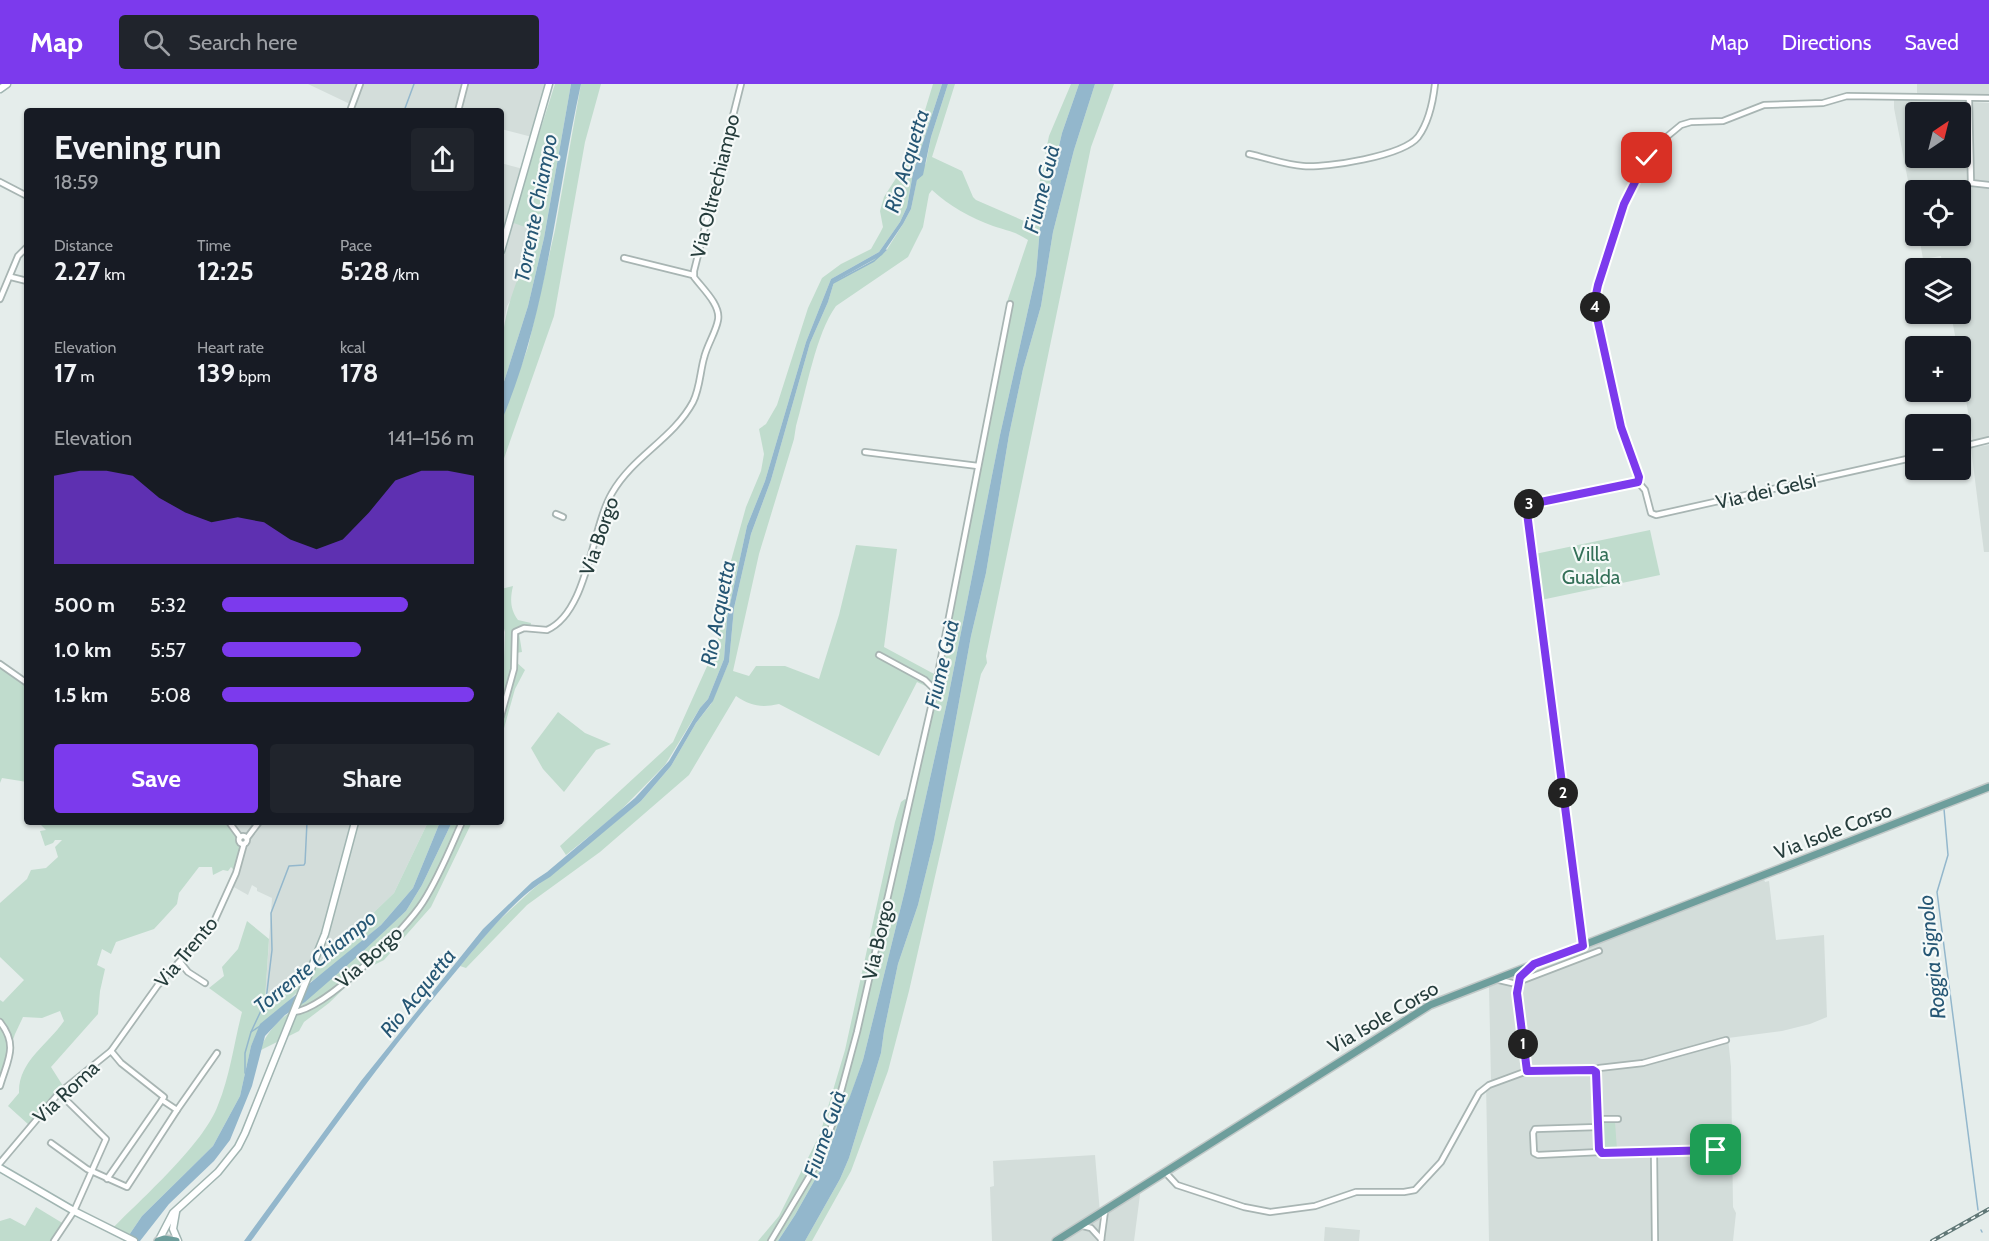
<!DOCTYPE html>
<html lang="en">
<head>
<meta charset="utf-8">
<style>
	:root { --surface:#171b24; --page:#20242c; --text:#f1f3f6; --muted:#9ea1a6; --accent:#7c3aed }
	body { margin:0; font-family:Cabin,sans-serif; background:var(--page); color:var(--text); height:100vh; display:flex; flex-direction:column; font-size:22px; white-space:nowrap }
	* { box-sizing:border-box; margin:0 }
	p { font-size:20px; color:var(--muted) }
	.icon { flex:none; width:33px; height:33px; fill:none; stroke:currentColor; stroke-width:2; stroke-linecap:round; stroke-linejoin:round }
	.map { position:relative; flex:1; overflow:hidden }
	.details { position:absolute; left:24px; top:24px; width:480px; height:717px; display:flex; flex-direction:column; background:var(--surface); border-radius:6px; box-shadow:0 2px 4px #0004 }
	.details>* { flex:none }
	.needle { width:39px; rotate:35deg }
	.fabs { position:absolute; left:1905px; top:18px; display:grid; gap:12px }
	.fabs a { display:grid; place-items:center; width:66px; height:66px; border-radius:6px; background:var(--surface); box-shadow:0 2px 4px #0004; font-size:30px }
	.pin { position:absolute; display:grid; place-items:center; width:51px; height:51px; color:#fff; margin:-26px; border-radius:12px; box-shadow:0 3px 9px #0006 }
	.km { position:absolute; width:30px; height:30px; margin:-15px; border-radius:50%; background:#222; color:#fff; font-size:16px; line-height:30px; text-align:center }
	.round { display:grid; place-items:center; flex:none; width:63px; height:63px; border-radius:6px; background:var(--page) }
	.headline { display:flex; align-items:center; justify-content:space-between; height:102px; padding:0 30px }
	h1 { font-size:33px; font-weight:700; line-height:45px }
	.metrics { display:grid; grid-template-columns:repeat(3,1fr); gap:9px; height:102px; padding:6px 30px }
	.metrics div { display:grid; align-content:center }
	.metrics b { font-size:26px; font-weight:700 }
	.metrics small { font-size:16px; font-weight:400 }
	.metrics p { font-size:16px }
	.chart { height:168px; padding:12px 30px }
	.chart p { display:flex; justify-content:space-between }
	.chart svg { width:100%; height:108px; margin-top:6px; fill:var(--accent); opacity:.7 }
	.primary-button { display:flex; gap:12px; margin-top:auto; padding:12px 30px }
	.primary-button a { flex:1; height:69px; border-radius:6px; background:var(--accent); color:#fff; font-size:24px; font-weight:700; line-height:69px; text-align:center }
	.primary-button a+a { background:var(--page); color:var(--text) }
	ul { padding:0 30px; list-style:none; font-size:20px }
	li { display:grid; grid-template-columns:96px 72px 1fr; align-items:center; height:45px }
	li i { height:15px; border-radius:8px; background:var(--accent) }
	header { display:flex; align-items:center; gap:36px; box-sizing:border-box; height:84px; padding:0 30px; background:var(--accent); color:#fff }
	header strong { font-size:28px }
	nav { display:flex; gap:33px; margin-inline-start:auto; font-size:21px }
	.search { width:420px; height:54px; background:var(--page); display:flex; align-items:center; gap:15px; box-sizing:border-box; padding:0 21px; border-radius:6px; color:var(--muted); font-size:22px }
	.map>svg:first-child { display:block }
</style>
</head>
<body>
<header>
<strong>Map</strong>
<div class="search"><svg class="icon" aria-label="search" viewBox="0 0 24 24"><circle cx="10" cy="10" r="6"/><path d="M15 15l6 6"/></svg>Search here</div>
<nav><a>Map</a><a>Directions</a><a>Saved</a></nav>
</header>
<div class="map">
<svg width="1989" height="1157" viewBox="0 0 1989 1157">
	<rect width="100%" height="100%" fill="#e5edeb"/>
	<g fill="#d3ddda" fill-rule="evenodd">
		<polygon points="308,0 548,0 532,53 501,45 501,27 347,27 350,20"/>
		<polygon points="1917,0 1989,0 1989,13 1917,10"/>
		<path d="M1894 14 1989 19V355L1973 358 1961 286 1960 262H1957L1951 230H1960V184H1943L1941 172 1923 175 1919 152H1960V106H1916L1915 133 1894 24ZM1916 28H1960V74H1916Z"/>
		<polygon points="501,79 527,86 536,147 526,191 507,222 501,251"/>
		<polygon points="1989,361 1989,468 1984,468 1971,364"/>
		<polygon points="231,738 428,738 394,809 318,882 269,921 265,916 272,814 257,807 257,804 252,801 248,811 232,802 236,788 237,750"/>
		<polygon points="1764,795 1765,798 1769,797 1776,856 1824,851 1827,933 1810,940 1782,947 1728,954 1731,983 1733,1123 1736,1129 1733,1157 1489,1157 1486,999 1491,996 1489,903"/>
		<polygon points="1095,1071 1100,1129 1141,1103 1134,1157 992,1157 990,1103 994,1102 993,1077"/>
		<polygon points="1325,1143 1360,1146 1359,1157 1324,1157"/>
	</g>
	<g fill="#c0dccd" fill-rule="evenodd">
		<path d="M555 0H571L544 154 528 222 501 307C501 260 501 238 518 194L526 191 536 147 511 138Z"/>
		<polygon points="581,0 601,0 585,58 554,232 501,383 501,338 528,263 555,146"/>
		<polygon points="933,0 942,0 913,89 907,123 900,138 879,168 831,195 806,258 765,397 747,442 727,534 724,575 708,615 700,624 665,681 618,729 566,771 560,762 673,658 717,560 729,484 746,423 761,387 764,370 759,345 766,340 777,321 808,224 822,194 841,180 871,165 880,149 883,143 880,127 884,113 912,69"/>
		<path d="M948 0H955L932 73 962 87 973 113 976 116 1031 140 1049 52 1071 0H1079L1062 49 1040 144 1036 190 1000 351 948 614 905 806 863 976 849 1016 842 1027 826 1076 795 1131 778 1157H758L779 1132 820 1050 845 966 895 738 901 718 905 715 910 717 934 606 917 598 879 672 779 620C761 624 751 622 736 612L689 691 600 768 527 821 466 884 460 882 495 840 533 805 641 717 671 682 696 639 711 620 729 578 734 524 751 450 771 396 810 259 828 218 834 198 861 184 886 167 903 140 911 125 917 95 926 79 931 53ZM932 106C949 122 971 134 993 142 1008 147 1014 147 1028 156L1008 215 936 591 884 563 897 465 856 461 839 531 819 595 785 582H756L749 592 733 587 759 470 794 355 796 342C806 308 816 249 836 222L908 173 923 143 929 110Z"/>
		<polygon points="1095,0 1114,0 1091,63 986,572 987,579 981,590 909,907 888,987 851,1087 812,1157 805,1157 840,1095 849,1074 881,969 884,947 898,880 918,821 934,756 971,552 986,489 1009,351 1023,285 1041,222 1053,148 1074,66"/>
		<polygon points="1650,446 1660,491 1541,516 1535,470"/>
		<path d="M513 502C510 515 510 525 518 536L531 539 530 544 526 543 519 549 522 568 516 569 515 577 525 586 515 605 501 655 505 548 501 535V505Z"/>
		<polygon points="0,581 9,588 27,596 27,698 2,694 0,699"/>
		<polygon points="558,628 585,649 611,660 596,666 564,708 543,685 531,664"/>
		<path d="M38 738H231L237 750 247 758 236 788 231 783 228 787 223 786 213 791 212 783H199L179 809 177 820 154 845 116 858 111 870 102 865 97 881 105 885 100 907 98 930 51 983 63 1002 29 1041 8 1022 19 1009C18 977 48 961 64 937L60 927 42 934 23 933 15 950 0 994V916L3 918 24 896 0 873V819L27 795 31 786 46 784 58 773 55 763 62 756H55L53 759 45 762 40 747 46 746Z"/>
		<path d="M428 738H440L413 804 381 841 324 889 301 904 256 951 251 962 240 1012 213 1062 142 1132 127 1154 111 1146C141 1115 204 1060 218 1021 230 992 234 959 242 928L209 904 224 892 222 883 238 865 247 837 269 855 265 916 269 921 318 882 394 809Z"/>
		<path d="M452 738H472L431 823 384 876 362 887 329 919 304 938 299 947 259 967C267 948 279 934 297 924L406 827 422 801Z"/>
		<polygon points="1600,1037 1615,1038 1617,1066 1604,1066 1601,1064"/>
		<polygon points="36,1123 64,1140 54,1157 0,1157 0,1137 10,1134 25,1142"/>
	</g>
	<g fill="#93b7cc">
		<path d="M571 0H581C556 113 547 231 501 338V307L528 222 544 154Z"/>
		<path d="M942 0H948L931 53 923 91 917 96 911 125 903 140 882 171 834 198 828 218 810 259 771 396 751 450 734 524 729 578 713 617 696 639 671 682 641 717 550 793C516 812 482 856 457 886 383 973 318 1065 251 1157H244L361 997 483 845 532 798 547 788 635 714 669 677 700 624 708 615 724 575 727 534 747 442 765 397 806 258 831 195 879 168 900 138 907 123 913 89Z"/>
		<polygon points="1079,0 1095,0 1074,66 1053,148 1041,222 1023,285 1009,351 986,489 971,552 934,756 918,821 898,880 884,947 881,969 849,1074 840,1095 805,1157 778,1157 795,1131 826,1076 842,1027 849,1015 863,976 905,806 948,614 1000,351 1036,190 1040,144 1062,49"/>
		<polygon points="440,738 452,738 422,801 406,827 359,871 305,918 285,931 265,952 252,1002 230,1056 214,1077 169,1120 140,1157 125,1157 142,1132 213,1062 240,1012 251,962 260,940 381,841 413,804"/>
	</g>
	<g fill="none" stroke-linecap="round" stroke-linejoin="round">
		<g stroke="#93b7cc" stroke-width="1.5">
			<polyline points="404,27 414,0"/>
			<polyline points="833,199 874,177 886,166"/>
			<polyline points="1944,725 1948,771 1937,808 1978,1126"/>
			<polyline points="251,948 260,942"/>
			<polyline points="245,989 245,969 251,948 266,916 272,866 271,829 289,782 304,781 305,779 307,738"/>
			<polyline points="1981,1146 1982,1148"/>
		</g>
		<g stroke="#a8b5b3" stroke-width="8">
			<g id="street">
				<polyline points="1969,15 1971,99 1989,101"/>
				<polyline points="350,27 360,0"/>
				<polyline points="458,27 465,0"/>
				<path d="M1249 70C1267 74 1286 81 1303 82 1327 84 1403 72 1418 53 1429 38 1433 18 1435 0"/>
				<polyline points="0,98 27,112"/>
				<polyline points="624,174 693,191"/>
				<polyline points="11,193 27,197"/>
				<polyline points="0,215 18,172 27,163"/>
				<polyline points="1960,363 1989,356"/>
				<polyline points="865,368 978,382"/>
				<polyline points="1638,398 1639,393 1621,343 1594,220 1598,201 1627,111 1652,65 1681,41 1691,38 1723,37 1764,21 1823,19 1847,12 1989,14"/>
				<polyline points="1638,398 1645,406 1651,429 1656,431 1916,373"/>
				<polyline points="556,430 563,433"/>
				<polyline points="879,571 925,596 934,605"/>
				<polyline points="0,580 27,599"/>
				<path d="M501 632 514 585 515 548 524 544 547 546C588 528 591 445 612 409 633 372 673 355 693 318 700 304 700 288 704 274 707 261 716 248 718 236 721 221 702 204 694 193V187L741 0"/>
				<polyline points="229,738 240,753"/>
				<circle cx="243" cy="756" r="4"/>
				<polyline points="247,754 259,738"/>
				<polyline points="1583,862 1526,421 1638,398"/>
				<polyline points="180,878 188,888 205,899"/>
				<polyline points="1527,885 1520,893 1517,909 1527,987"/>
				<polyline points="1499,896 1512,899"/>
				<polyline points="1518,898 1599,867"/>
				<path d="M294 928C326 925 406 845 423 818 439 793 450 765 462 738"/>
				<path d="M0 938C19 962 7 977 0 1002"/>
				<polyline points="1595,987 1598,1043 1535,1045 1533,1049 1534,1069 1538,1071 1600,1068 1607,1070 1716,1066 1723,1068 1724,1071 1720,1074 1705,1068"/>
				<polyline points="162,1016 177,1026 217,969"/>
				<polyline points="1598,1035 1618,1035"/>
				<polyline points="1598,1043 1600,1068"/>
				<polyline points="51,1059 87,1085 127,1103 177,1026"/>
				<polyline points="1654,1069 1655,1157"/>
				<polyline points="0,1079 59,1009 111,967 158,901 212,842 236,789 244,760"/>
				<polyline points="1165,1088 1177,1101 1244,1123 1270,1128 1315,1122 1356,1108 1404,1108 1415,1106 1441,1078 1479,1009 1489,1001 1527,987 1595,987 1599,984 1643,979 1726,956"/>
				<polyline points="107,1095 164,1013 121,979 111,967"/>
				<polyline points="1083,1142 1091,1144 1101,1155"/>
				<polyline points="54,1157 74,1127 106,1055 59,1009"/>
				<polyline points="771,1157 818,1078 832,1041 857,948 934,610 1010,220"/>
				<polyline points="1101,1157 1105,1127"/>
			</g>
		</g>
		<g stroke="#a1b5b2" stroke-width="9">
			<g id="secondary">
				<polyline points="0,5 7,0"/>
				<polyline points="501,167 549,0"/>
				<polyline points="0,1084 74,1127 134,1157"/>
				<polyline points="176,1128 173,1145 178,1157"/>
				<polyline points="159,1156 173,1129 218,1088 238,1063 245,1049 325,850 355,738"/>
			</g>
		</g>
		<g stroke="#c2c9c8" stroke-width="10">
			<g id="primary">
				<polyline points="158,1157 164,1155 176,1157"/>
				<polyline points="1056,1157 1430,921 1989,703"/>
			</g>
		</g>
		<use href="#street" stroke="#fff" stroke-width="4.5"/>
		<use href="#secondary" stroke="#fff" stroke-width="6"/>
		<use href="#primary" stroke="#6e9e9c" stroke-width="7"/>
		<g stroke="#617877" stroke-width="4">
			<polyline id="rail" points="1932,1157 1989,1125"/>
		</g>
		<use href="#rail" stroke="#f5f9f8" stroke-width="1.5" stroke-dasharray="4.5" stroke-linecap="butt"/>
	</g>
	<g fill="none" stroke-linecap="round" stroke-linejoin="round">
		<g stroke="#fff" stroke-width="12">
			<polyline id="route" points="1647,74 1624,120 1598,201 1594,220 1621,343 1639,393 1638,398 1526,421 1583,862 1534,880 1520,893 1517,909 1527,987 1593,986 1596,988 1599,1065 1602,1069 1716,1066"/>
		</g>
		<use href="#route" stroke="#7c3aed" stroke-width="8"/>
	</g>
	<g text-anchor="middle" stroke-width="4.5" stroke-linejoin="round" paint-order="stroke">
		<g font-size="20" fill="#263d3c" stroke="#f5f9f8">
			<text transform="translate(715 102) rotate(-76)" y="7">Via Oltrechiampo</text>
			<text transform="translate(1766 407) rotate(-13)" y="7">Via dei Gelsi</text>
			<text transform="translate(599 452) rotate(-71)" y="7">Via Borgo</text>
			<text transform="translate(1833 747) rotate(-21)" y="7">Via Isole Corso</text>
			<text transform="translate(878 856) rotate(-77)" y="7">Via Borgo</text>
			<text transform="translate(186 868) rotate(-50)" y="7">Via Trento</text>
			<text transform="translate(369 873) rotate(-42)" y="7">Via Borgo</text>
			<text transform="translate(1383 933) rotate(-30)" y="7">Via Isole Corso</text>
			<text transform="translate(66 1008) rotate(-43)" y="7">Via Roma</text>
		</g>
		<g font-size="20" fill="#347058" stroke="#f5f9f8">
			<text x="1591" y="477">Villa<tspan x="1591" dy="23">Gualda</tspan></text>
		</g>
		<g font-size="21" font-style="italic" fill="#255674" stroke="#f5f9f8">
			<text transform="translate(907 77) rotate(-73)" y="7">Rio Acquetta</text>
			<text transform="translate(1042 105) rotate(-76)" y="7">Fiume Guà</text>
			<text transform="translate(536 124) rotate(-79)" y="7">Torrente Chiampo</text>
			<text transform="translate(718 529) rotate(-79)" y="7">Rio Acquetta</text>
			<text transform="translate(942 580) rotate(-77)" y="7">Fiume Guà</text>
			<text transform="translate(1932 873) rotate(-96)" y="7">Roggia Signolo</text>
			<text transform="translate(315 878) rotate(-39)" y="7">Torrente Chiampo</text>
			<text transform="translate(418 909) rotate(-51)" y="7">Rio Acquetta</text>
			<text transform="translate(825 1050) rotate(-71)" y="7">Fiume Guà</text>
		</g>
	</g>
</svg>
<div class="fabs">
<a><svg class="needle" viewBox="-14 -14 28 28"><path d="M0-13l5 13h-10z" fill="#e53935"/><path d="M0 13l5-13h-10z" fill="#9ea1a6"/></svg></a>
<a><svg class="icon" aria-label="locate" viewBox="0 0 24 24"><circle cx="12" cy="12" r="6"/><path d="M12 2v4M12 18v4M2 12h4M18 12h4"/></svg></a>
<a><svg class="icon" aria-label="layers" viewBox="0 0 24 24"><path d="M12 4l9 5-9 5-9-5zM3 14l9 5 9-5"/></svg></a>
<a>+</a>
<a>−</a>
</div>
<div class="pin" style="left:1716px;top:1066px;background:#1e9e55"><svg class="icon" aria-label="arrive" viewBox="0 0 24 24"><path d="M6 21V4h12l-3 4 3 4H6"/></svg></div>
<div class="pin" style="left:1647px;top:74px;background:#d93025"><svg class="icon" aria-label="check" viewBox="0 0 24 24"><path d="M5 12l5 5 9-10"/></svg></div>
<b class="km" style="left:1523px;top:960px">1</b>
<b class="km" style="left:1563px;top:709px">2</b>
<b class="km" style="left:1529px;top:420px">3</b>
<b class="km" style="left:1595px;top:223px">4</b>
<section class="details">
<div class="headline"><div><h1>Evening run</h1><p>18:59</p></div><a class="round"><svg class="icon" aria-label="share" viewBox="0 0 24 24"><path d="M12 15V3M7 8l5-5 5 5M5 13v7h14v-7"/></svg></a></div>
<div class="metrics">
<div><p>Distance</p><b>2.27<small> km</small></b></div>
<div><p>Time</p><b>12:25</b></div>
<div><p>Pace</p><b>5:28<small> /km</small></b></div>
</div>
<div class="metrics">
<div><p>Elevation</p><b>17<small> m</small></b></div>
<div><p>Heart rate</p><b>139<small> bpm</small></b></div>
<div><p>kcal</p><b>178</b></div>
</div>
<div class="chart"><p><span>Elevation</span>141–156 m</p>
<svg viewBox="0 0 160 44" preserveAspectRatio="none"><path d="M0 44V8L10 6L20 6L30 8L40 17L50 23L60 27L70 25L80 27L90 34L100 38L110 34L120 23L130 10L140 6L150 6L160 8V44z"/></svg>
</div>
<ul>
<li><b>500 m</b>5:32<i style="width:74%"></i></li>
<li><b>1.0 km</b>5:57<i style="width:55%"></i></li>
<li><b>1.5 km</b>5:08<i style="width:100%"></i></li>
</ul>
<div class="primary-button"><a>Save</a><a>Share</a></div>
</section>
</div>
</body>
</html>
